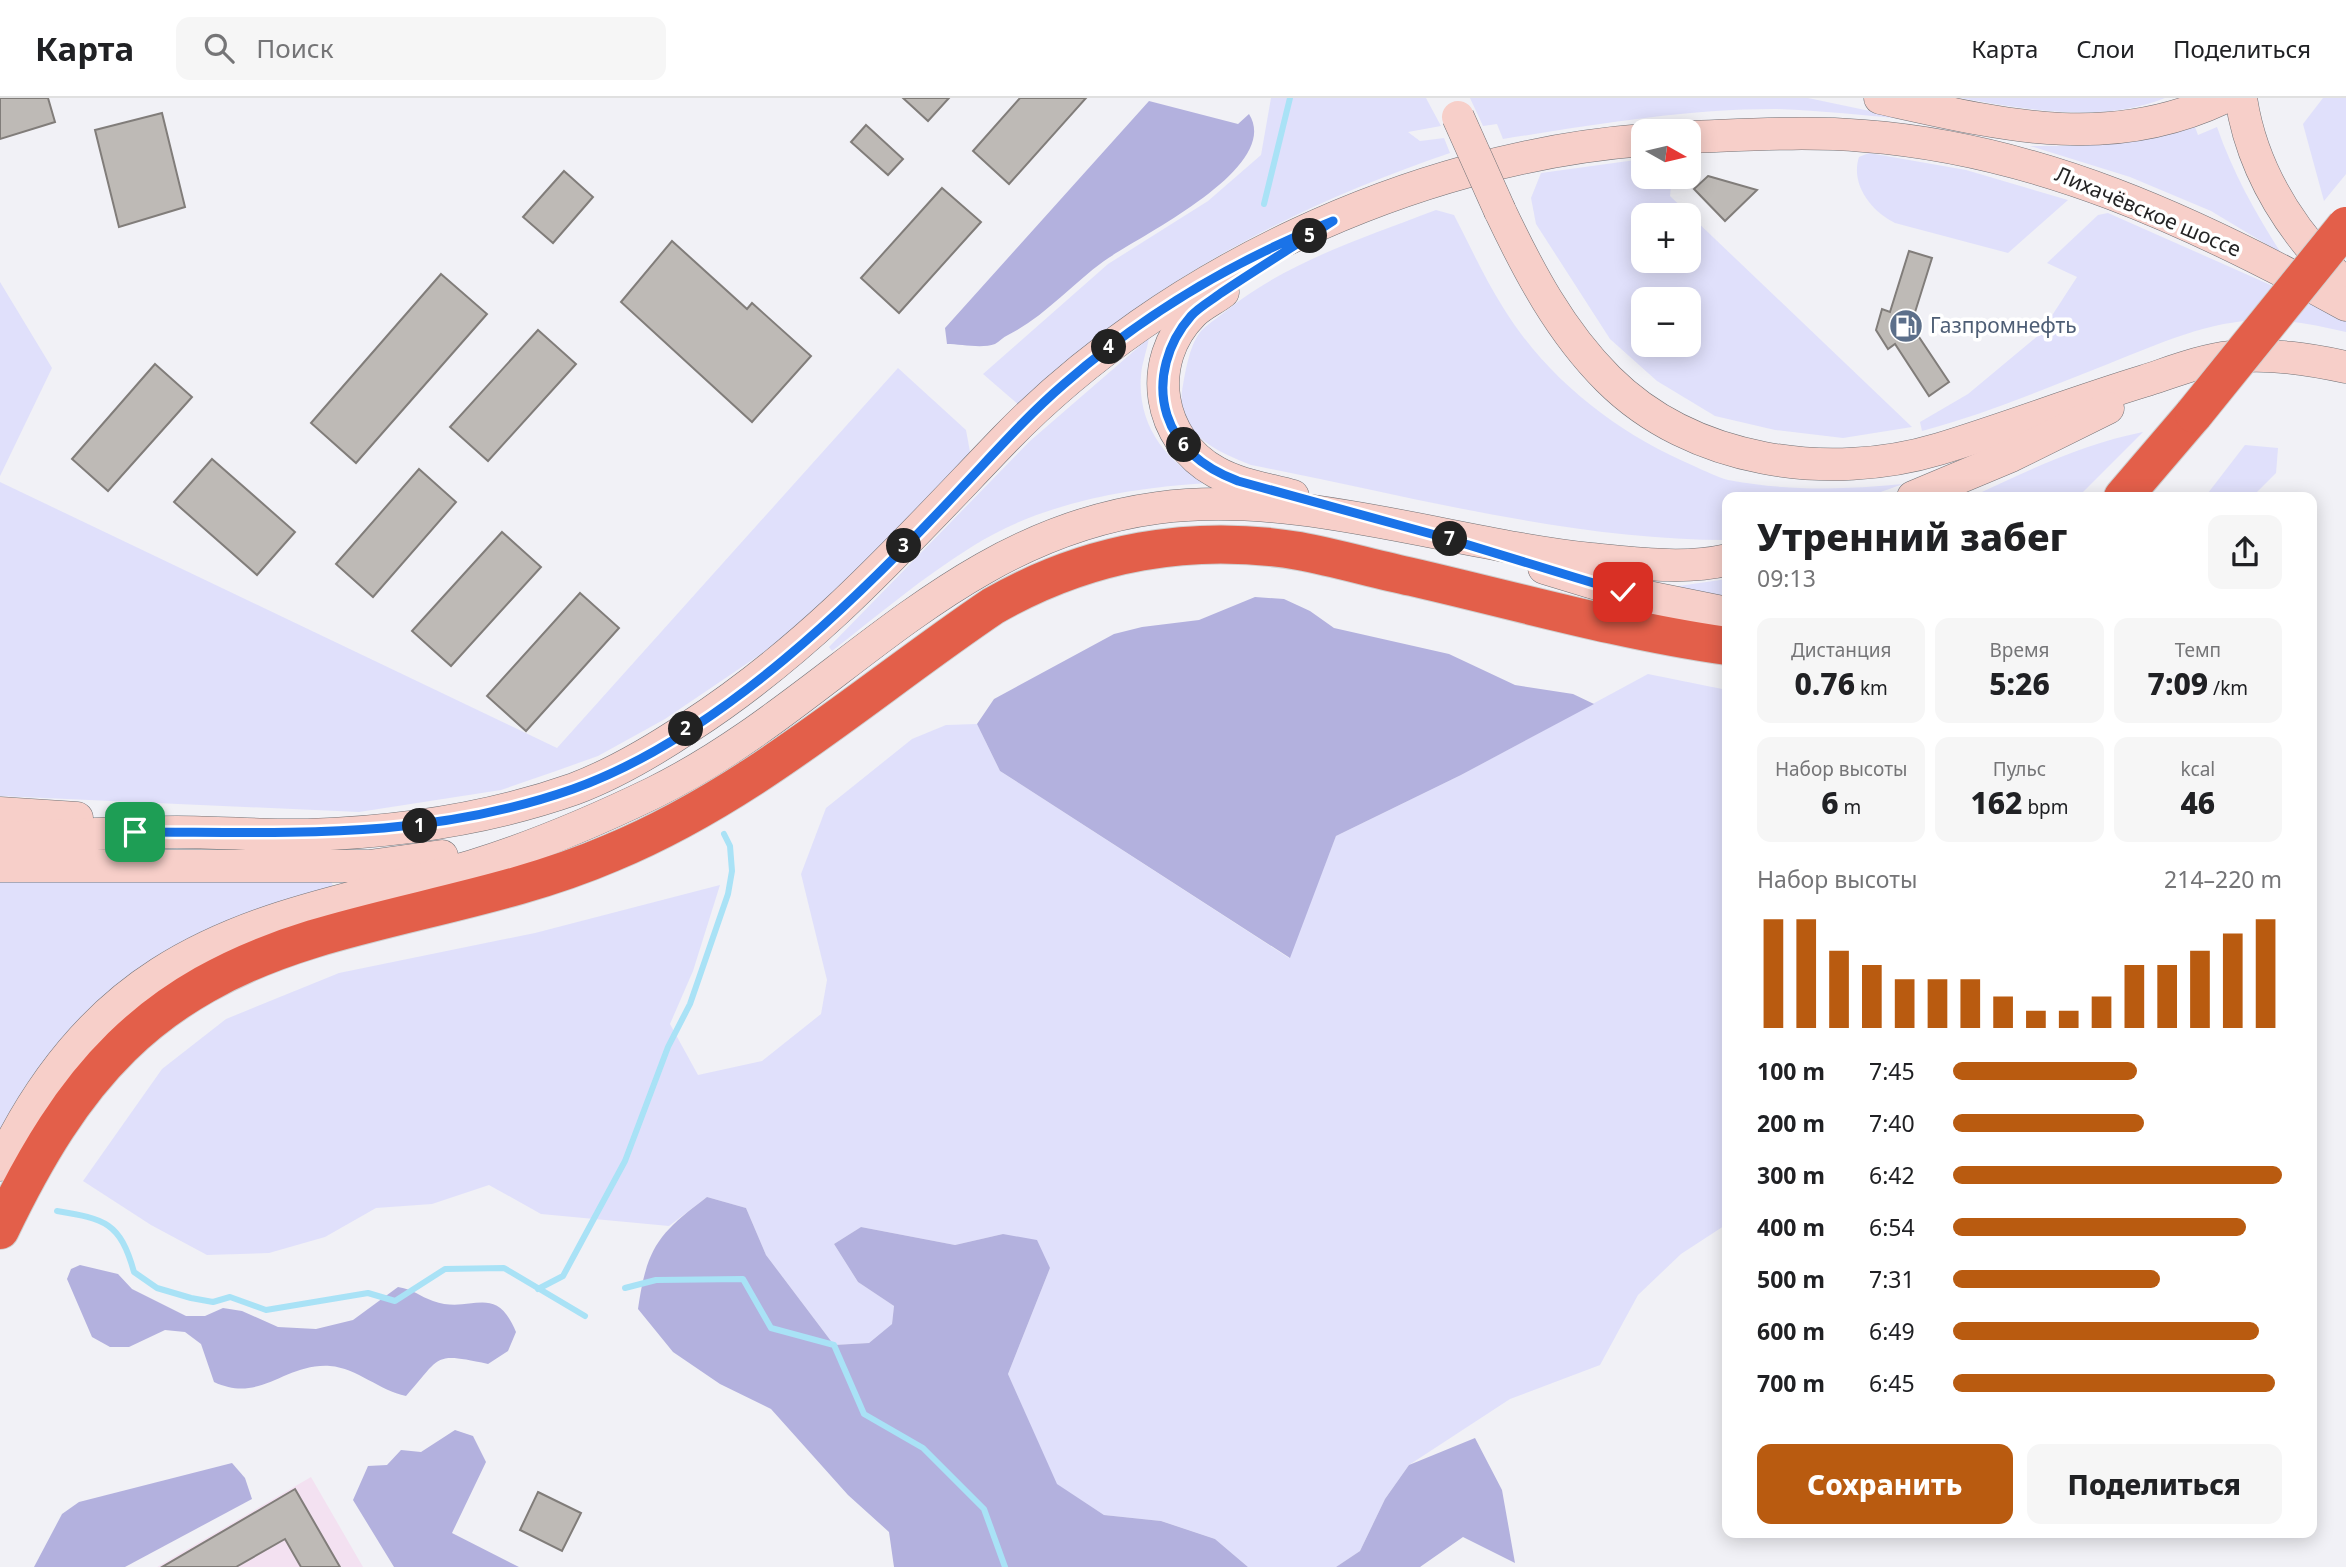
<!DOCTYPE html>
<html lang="ru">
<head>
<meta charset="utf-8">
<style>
	:root { --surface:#fff; --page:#f6f6f6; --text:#202124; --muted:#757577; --line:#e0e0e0; --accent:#b95b10 }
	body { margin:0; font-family:"Noto Sans",sans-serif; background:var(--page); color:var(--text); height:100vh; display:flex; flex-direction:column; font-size:26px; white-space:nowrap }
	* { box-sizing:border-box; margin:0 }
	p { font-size:23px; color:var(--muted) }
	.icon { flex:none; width:38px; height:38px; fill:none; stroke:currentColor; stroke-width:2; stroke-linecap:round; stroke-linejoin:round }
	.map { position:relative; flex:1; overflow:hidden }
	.panel { position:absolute; left:1722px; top:394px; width:595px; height:1046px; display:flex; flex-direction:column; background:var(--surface); border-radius:14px; box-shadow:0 4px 18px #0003 }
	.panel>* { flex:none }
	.needle { width:46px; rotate:98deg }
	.tools { position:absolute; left:1631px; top:21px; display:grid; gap:14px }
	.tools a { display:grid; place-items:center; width:70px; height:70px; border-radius:14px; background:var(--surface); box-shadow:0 4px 18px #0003; font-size:35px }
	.pin { position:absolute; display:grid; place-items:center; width:60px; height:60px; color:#fff; margin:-30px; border-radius:14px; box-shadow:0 4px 10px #0006 }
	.km { position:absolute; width:35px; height:35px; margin:-18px; border-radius:50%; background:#222; color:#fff; font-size:19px; line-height:35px; text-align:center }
	.round { display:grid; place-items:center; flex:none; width:74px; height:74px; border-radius:14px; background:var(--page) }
	.summary { display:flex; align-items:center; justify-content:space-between; height:119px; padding:0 35px }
	h1 { font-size:38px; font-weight:800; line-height:52px }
	.figures { display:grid; grid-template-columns:repeat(3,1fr); gap:10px; height:119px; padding:7px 35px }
	.figures div { display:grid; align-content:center; border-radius:14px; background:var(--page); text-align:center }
	.figures b { font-size:30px; font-weight:800 }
	.figures small { font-size:19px; font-weight:400 }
	.figures p { font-size:19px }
	.chart { height:196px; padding:14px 35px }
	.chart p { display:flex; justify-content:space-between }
	.chart svg { width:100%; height:126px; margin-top:7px; stroke:var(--accent); stroke-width:6 }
	.button { display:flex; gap:14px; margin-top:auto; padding:14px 35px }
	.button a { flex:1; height:80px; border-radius:14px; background:var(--accent); color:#fff; font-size:28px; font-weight:800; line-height:80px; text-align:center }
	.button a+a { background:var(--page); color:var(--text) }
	ul { padding:0 35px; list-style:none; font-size:23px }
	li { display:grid; grid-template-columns:112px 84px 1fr; align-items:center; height:52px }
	li i { height:18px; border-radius:9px; background:var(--accent) }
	header { display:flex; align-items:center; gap:42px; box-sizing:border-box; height:98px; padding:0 35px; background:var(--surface); border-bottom:2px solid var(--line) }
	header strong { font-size:33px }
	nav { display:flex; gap:38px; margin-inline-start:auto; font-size:24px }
	.search { width:490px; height:63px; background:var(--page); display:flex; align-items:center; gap:18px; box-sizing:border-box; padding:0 24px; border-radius:14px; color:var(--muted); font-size:26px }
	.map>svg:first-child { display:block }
</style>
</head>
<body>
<header>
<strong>Карта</strong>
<div class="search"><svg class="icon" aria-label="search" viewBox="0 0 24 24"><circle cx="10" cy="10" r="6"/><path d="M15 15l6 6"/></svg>Поиск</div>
<nav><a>Карта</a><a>Слои</a><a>Поделиться</a></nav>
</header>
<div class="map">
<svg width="2346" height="1469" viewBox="0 0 2346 1469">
	<rect width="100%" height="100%" fill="#f1f1f6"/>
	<polygon fill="#f3e1f1" points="311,1379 363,1469 157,1469"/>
	<g fill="#e0e0fb" fill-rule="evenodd">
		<path d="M1271 0H1426L1441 28 1408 34 1420 43 1444 40 1450 55C1323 98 1202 157 1096 240 1069 261 1045 286 1020 308L983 276 1108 166 1208 103 1261 57Z"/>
		<path d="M1470 0H1808L1908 21C1864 18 1819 12 1775 11 1684 11 1592 27 1503 41L1497 26 1483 28Z"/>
		<path d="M1959 0H2165C2100 26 2025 11 1959 0Z"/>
		<polygon points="2323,0 2346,0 2346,76 2324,103 2303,26"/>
		<path d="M2195 29 2198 37 2217 29C2233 75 2255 114 2281 155L2211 113 2130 79 2030 48C2088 48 2140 47 2195 29Z"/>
		<path d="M1869 55 1966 72 2068 102 2008 155 1895 125C1872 114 1850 87 1859 59Z"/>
		<path d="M1643 61V79H1672L1670 98 1912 329 1843 340 1775 332 1715 318 1657 283 1610 241 1536 126 1531 100 1541 75ZM1643 117H1689V163H1643ZM1643 201H1689V247H1643Z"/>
		<path d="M1436 112 1454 117C1470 148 1485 181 1504 211 1548 282 1618 336 1694 368 1705 373 1717 379 1728 382 1787 393 1844 392 1903 386L1867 399H1727V442C1570 442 1405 397 1251 367 1215 353 1173 334 1183 287 1186 271 1190 245 1202 232 1209 225 1219 219 1227 212 1289 163 1363 140 1436 112Z"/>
		<path d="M2108 115 2325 211 2346 223V234C2320 228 2294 222 2267 222 2212 221 2158 246 2108 266 2047 290 1986 316 1922 333L1920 324 1968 296 2040 236 2077 179 2047 165 2098 117Z"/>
		<polygon points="0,184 52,270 0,378"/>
		<path d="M1149 240C1147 252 1142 265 1141 277 1137 326 1165 364 1207 385 1127 390 1041 405 973 448 923 479 878 517 832 553L829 549 1030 343Z"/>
		<polygon points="898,270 966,332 971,359 869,465 786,539 665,621 598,658 556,673 501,692 359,714 0,698 0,384 557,650"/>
		<path d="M2143 334 2078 399H1971C2027 373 2082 346 2143 334Z"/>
		<polygon points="2245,347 2278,350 2276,375 2252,399 2205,399"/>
		<polygon points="1727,481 1727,502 1658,491"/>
		<polygon points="1648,576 1727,592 1727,1126 1681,1156 1638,1197 1600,1267 1510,1301 1409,1367 1385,1401 1360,1453 1336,1469 1248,1469 1215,1441 1161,1423 1104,1417 1056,1386 1008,1276 1050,1170 1003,1136 955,1147 861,1129 834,1146 858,1184 894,1208 892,1226 869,1245 834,1247 766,1157 746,1110 707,1099 669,1128 541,1116 489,1087 432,1106 376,1110 325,1139 269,1155 207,1157 151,1127 83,1083 162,971 226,921 339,875 535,835 720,787 693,873 670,926 698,977 762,963 821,916 827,882 801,776 826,710 912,641 946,627 977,626 1000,673 1289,860 1336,738 1461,677"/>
		<path d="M0 781 331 783 333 788C211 822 110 872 33 977 20 994 11 1014 0 1032Z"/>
	</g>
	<g fill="#b3b1de">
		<path d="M1149 3 1238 26 1249 16C1283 70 1139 138 1104 163 1071 187 1044 219 1008 237 1003 239 999 244 995 246 982 251 960 246 947 246L945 230Z"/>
		<polygon points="1255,499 1284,501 1310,513 1334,530 1449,556 1515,587 1573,596 1594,606 1461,677 1336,738 1290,860 1000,673 977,626 994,601 1114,536 1142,529 1199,522"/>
		<path d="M707 1099 746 1110 766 1157 834 1247 869 1245 892 1226 894 1208 858 1184 834 1146 861 1129 955 1147 1003 1136 1037 1142 1050 1170 1008 1276 1057 1386 1104 1417 1161 1423 1215 1441 1248 1469H894L889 1434 848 1397 771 1311 720 1286 673 1254 638 1211C647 1149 658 1136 707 1099Z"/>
		<path d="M80 1167 118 1176 132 1191 186 1218H205L223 1210 242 1213 278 1229 316 1231 353 1222 398 1189C415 1192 419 1198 433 1203 471 1217 495 1183 516 1234L508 1253 488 1266C432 1254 442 1258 406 1298 380 1293 357 1270 330 1268 284 1265 261 1306 214 1284L201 1246 185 1234 165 1232 129 1249H110L92 1239 67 1181 71 1171Z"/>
		<polygon points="455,1332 473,1338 486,1364 452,1435 519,1469 394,1469 353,1402 368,1368 387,1367 401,1352 421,1354"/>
		<polygon points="1475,1340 1502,1392 1515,1465 1463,1439 1420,1469 1336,1469 1360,1453 1385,1401 1409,1367"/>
		<polygon points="232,1365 245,1380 252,1401 125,1469 34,1469 62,1416 79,1404"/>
	</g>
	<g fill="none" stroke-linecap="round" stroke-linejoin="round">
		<g stroke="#a9e2f6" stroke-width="6">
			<polyline points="1264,106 1290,0"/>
			<path d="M57 1113C105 1121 120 1124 134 1174L157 1190 191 1200 213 1204 230 1199 266 1212 368 1195 395 1203 445 1171 504 1170 585 1218"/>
			<polyline points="625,1190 656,1182 743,1181 771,1230 834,1247 864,1316 923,1350 984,1411 1005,1469"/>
			<polyline points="538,1191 563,1178 625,1063 668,949 690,906 728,796 732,773 730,748 724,736"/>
		</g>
	</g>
	<g fill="#bebab6" stroke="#817d7a" stroke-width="2">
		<polygon points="0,0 48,0 55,24 0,41"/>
		<polygon points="903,0 949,0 928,23"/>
		<polygon points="1020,0 1086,0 1009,86 973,53"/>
		<polygon points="162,15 185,109 119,129 95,32"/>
		<polygon points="866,27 903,61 888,77 851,44"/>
		<polygon points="564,73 593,99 553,145 523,119"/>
		<polygon points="1708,78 1757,92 1725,123 1694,91"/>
		<polygon points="942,90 981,124 899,215 861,180"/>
		<polygon points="672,143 747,211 752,205 811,258 752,324 621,204"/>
		<polygon points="1909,153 1932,160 1911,227 1949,284 1929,298 1895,246 1888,251 1876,232 1882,211 1890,214"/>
		<polygon points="441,176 487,216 356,365 311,325"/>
		<polygon points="538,232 576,266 488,363 450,329"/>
		<polygon points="155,266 192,299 108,393 72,361"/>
		<polygon points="212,361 295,434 257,477 174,404"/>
		<polygon points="419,371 456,404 373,499 336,466"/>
		<polygon points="502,434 541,469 451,568 412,533"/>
		<polygon points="580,495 619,530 526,633 487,598"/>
		<polygon points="295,1391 340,1469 301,1469 285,1441 236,1469 162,1469"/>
		<polygon points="538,1394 581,1415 562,1453 520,1432"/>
	</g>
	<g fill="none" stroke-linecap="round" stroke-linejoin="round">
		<g stroke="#727276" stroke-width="33">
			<g id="secondary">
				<path d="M1880 0C1998 26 2107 55 2223 0"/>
				<path d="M2241 0C2252 74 2293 136 2346 187"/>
				<path d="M1689 39C1747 37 1806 33 1864 38 2038 51 2195 124 2346 207"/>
				<path d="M1500 113C1529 174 1560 233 1608 281 1692 365 1829 384 1939 351 2008 330 2075 304 2144 283 2172 274 2202 262 2231 259 2270 255 2308 261 2346 269"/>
				<path d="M1223 194C1214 201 1201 207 1193 215 1144 264 1158 342 1216 374 1239 387 1268 391 1293 398"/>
				<polyline points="1913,399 2011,358 2108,310"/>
				<polyline points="1544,470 1623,494 1727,515"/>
				<polyline points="0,715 77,720"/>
				<path d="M0 740C59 738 118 734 177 734 221 734 265 738 308 737 398 734 489 721 574 691 614 676 653 653 689 629 814 548 903 447 1005 341 1166 175 1413 60 1643 42"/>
				<polyline points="0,768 369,768 442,758"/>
				<path d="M0 1067C36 991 88 921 160 875 255 814 366 799 472 768 534 749 595 723 653 695 832 607 947 438 1157 410 1298 391 1450 446 1591 461 1635 465 1683 472 1727 462"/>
			</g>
		</g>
		<g stroke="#cfcfcf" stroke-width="40">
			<g id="highway">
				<polyline points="2123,399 2194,316"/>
				<path d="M0 1132C73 980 147 892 313 841 412 811 516 796 611 755 753 696 867 593 993 508 1087 454 1192 435 1299 453 1337 460 1374 471 1412 479 1516 503 1621 533 1727 548"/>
			</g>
		</g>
		<use href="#secondary" stroke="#f7cfc9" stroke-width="32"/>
		<use href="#highway" stroke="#e35f4a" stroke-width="38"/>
		<g stroke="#727276" stroke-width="33" stroke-linecap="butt">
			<polyline id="secondary-bridge" points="1458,19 1500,113"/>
		</g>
		<g stroke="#cfcfcf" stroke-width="40" stroke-linecap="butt">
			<polyline id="highway-bridge" points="2194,316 2346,128"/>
		</g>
		<use href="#secondary-bridge" stroke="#f7cfc9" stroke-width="32"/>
		<use href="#highway-bridge" stroke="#e35f4a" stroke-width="38"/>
	</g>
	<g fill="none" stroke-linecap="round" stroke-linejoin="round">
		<g stroke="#fff" stroke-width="14">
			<path id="route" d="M135 734C288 734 425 743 573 691 719 639 861 498 965 386 997 352 1028 317 1064 286 1144 216 1235 162 1333 123 1296 147 1258 170 1221 195 1212 202 1199 209 1191 218 1168 244 1156 282 1167 317 1178 351 1206 371 1238 383L1439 438 1623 494"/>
		</g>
		<use href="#route" stroke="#1a73e8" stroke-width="9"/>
	</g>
	<defs>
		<g id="fuel-disc" transform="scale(1.75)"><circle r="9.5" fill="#5c6f8a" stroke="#fff"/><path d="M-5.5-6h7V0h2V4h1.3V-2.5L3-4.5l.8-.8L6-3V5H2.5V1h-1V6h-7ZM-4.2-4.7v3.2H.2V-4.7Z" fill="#fff"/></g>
	</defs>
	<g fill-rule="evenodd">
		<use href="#fuel-disc" x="1906" y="228"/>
	</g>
	<g text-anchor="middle" stroke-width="7" stroke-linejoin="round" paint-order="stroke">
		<g font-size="21" fill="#242425" stroke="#fff">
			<text transform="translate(2148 114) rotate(23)" y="7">Лихачёвское шоссе</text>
		</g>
		<g font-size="21" fill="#4e5e75" stroke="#fff" text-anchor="start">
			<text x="1930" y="235">Газпромнефть</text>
		</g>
	</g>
</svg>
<div class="tools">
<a><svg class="needle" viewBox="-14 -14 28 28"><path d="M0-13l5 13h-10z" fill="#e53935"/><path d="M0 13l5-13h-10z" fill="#757577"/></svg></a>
<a>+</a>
<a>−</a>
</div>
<div class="pin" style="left:135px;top:734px;background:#1e9e55"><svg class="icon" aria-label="arrive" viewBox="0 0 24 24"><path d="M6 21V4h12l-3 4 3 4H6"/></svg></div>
<div class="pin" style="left:1623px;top:494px;background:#d93025"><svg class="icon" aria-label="check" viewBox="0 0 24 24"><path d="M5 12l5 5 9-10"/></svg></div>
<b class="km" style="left:420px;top:728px">1</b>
<b class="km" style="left:686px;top:631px">2</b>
<b class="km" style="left:904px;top:448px">3</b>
<b class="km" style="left:1109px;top:249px">4</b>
<b class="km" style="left:1310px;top:138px">5</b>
<b class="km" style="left:1184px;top:347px">6</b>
<b class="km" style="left:1450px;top:441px">7</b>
<section class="panel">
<div class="summary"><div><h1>Утренний забег</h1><p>09:13</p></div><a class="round"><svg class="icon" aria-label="share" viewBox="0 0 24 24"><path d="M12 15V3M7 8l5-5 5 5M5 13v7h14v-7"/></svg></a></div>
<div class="figures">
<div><p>Дистанция</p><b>0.76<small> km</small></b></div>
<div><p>Время</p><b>5:26</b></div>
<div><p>Темп</p><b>7:09<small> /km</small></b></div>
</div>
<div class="figures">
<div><p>Набор высоты</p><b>6<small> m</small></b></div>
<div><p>Пульс</p><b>162<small> bpm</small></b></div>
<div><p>kcal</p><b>46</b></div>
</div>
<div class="chart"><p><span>Набор высоты</span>214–220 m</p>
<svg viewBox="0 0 160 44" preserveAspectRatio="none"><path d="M5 44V6M15 44V6M25 44V17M35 44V22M45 44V27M55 44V27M65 44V27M75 44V33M85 44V38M95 44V38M105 44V33M115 44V22M125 44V22M135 44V17M145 44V11M155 44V6"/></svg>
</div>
<ul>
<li><b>100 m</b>7:45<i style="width:56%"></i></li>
<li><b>200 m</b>7:40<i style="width:58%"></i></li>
<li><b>300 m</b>6:42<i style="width:100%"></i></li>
<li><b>400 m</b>6:54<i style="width:89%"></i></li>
<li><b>500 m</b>7:31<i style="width:63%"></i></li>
<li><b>600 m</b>6:49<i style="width:93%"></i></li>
<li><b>700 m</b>6:45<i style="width:98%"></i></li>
</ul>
<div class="button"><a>Сохранить</a><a>Поделиться</a></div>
</section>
</div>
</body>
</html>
